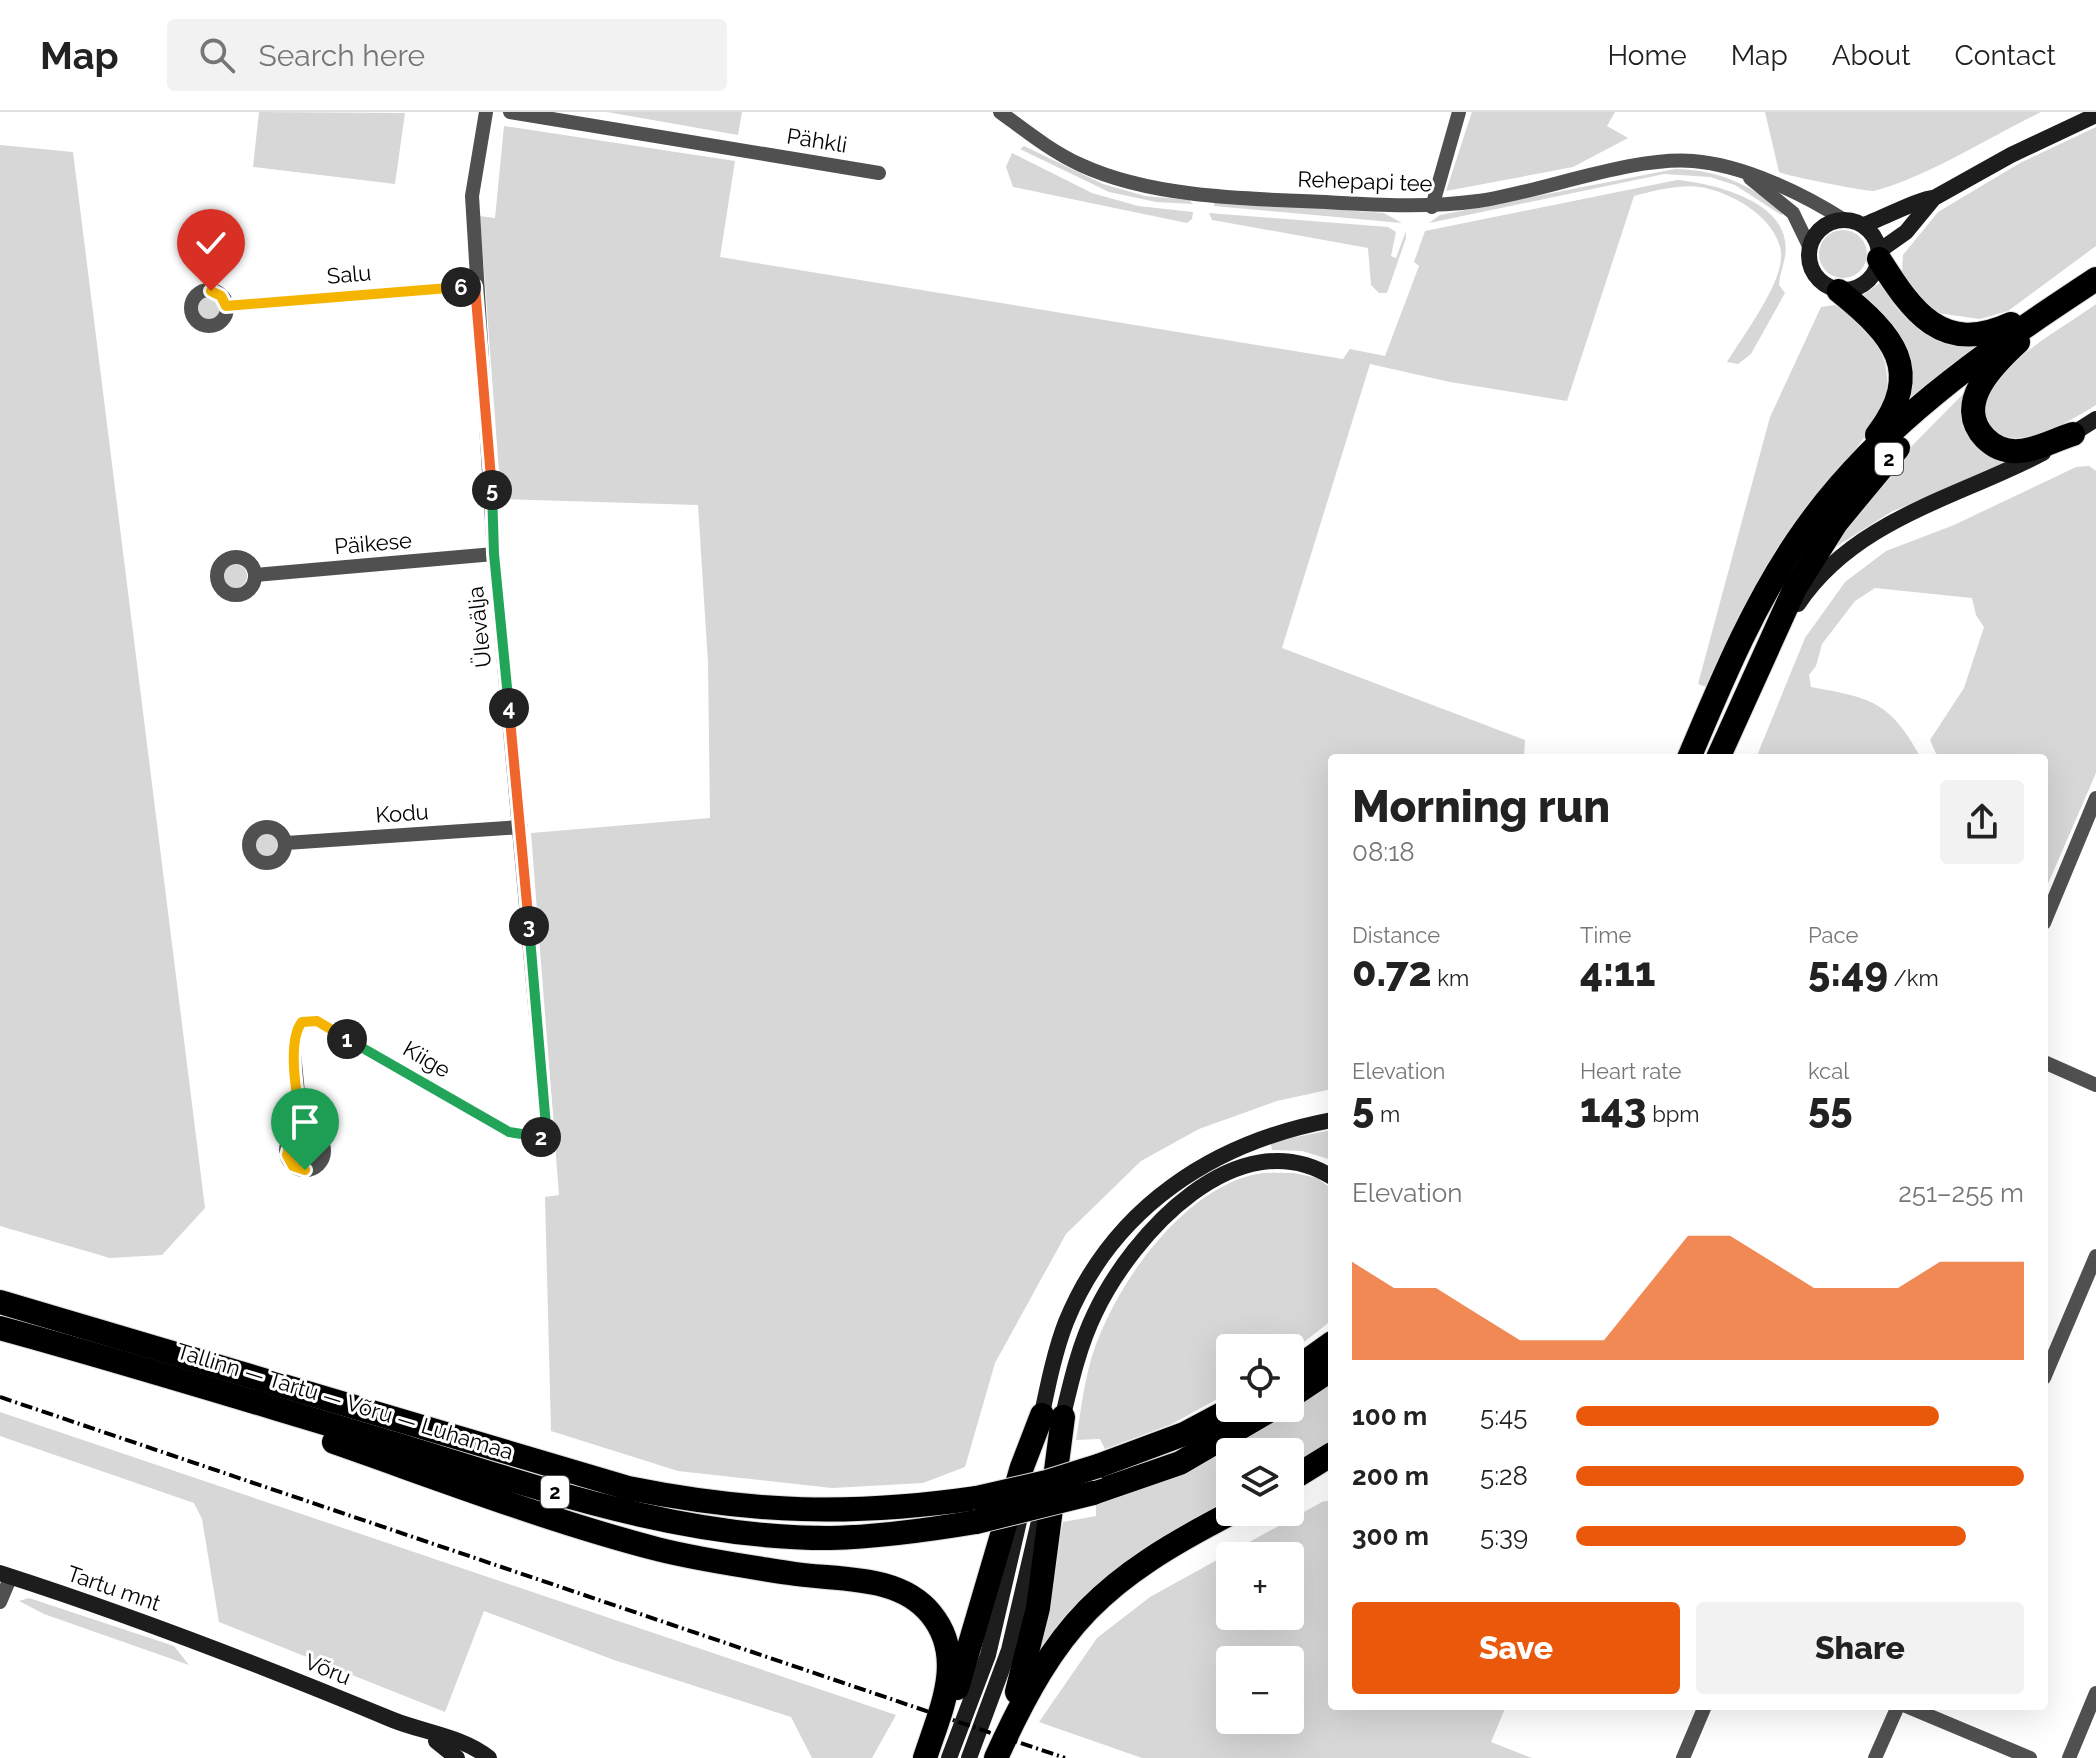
<!DOCTYPE html>
<html lang="en">
<head>
<meta charset="utf-8">
<style>
	:root { --surface:#fff; --page:#f2f2f2; --text:#222; --muted:#767676; --line:#e0e0e0; --accent:#ea580c }
	body { margin:0; font-family:Raleway,sans-serif; background:var(--page); color:var(--text); height:100vh; display:flex; flex-direction:column; font-size:30px; white-space:nowrap }
	* { box-sizing:border-box; margin:0 }
	p { font-size:26px; color:var(--muted) }
	.icon { flex:none; width:44px; height:44px; fill:none; stroke:currentColor; stroke-width:2; stroke-linecap:round; stroke-linejoin:round }
	.map { position:relative; flex:1; overflow:hidden }
	.details { position:absolute; left:1328px; top:642px; width:720px; height:956px; display:flex; flex-direction:column; background:var(--surface); border-radius:8px; box-shadow:0 8px 32px #0002 }
	.details>* { flex:none }
	.tools { position:absolute; left:1216px; top:1222px; display:grid; gap:16px }
	.tools a { display:grid; place-items:center; width:88px; height:88px; border-radius:8px; background:var(--surface); box-shadow:0 8px 32px #0002; font-size:40px }
	.pin { position:absolute; display:grid; place-items:center; width:68px; height:68px; color:#fff; margin:-82px -34px; border-radius:50% 50% 50% 0; rotate:-45deg; box-shadow:0 0 8px #0007 }
	.pin .icon { rotate:45deg }
	.km { position:absolute; width:40px; height:40px; margin:-20px; border-radius:50%; background:#222; color:#fff; font-size:22px; line-height:40px; text-align:center }
	.round { display:grid; place-items:center; flex:none; width:84px; height:84px; border-radius:8px; background:var(--page) }
	.summary { display:flex; align-items:center; justify-content:space-between; height:136px; padding:0 24px }
	h1 { font-size:44px; font-weight:800; line-height:60px }
	.metrics { display:grid; grid-template-columns:repeat(3,1fr); gap:12px; height:136px; padding:8px 24px }
	.metrics div { display:grid; align-content:center }
	.metrics b { font-size:40px; font-weight:800 }
	.metrics small { font-size:22px; font-weight:400 }
	.metrics p { font-size:22px }
	.chart { height:224px; padding:16px 24px }
	.chart p { display:flex; justify-content:space-between }
	.chart svg { width:100%; height:144px; margin-top:8px; fill:var(--accent); opacity:.7 }
	.primary-button { display:flex; gap:16px; margin-top:auto; padding:16px 24px }
	.primary-button a { flex:1; height:92px; border-radius:8px; background:var(--accent); color:#fff; font-size:32px; font-weight:800; line-height:92px; text-align:center }
	.primary-button a+a { background:var(--page); color:var(--text) }
	ul { padding:0 24px; list-style:none; font-size:26px }
	li { display:grid; grid-template-columns:128px 96px 1fr; align-items:center; height:60px }
	li i { height:20px; border-radius:10px; background:var(--accent) }
	header { display:flex; align-items:center; gap:48px; box-sizing:border-box; height:112px; padding:0 40px; background:var(--surface); border-bottom:2px solid var(--line) }
	header strong { font-size:38px }
	nav { display:flex; gap:44px; margin-inline-start:auto; font-size:28px }
	.search { width:560px; height:72px; background:var(--page); display:flex; align-items:center; gap:20px; box-sizing:border-box; padding:0 28px; border-radius:8px; color:var(--muted); font-size:30px }
	.map>svg:first-child { display:block }
</style>
</head>
<body>
<header>
<strong>Map</strong>
<div class="search"><svg class="icon" aria-label="search" viewBox="0 0 24 24"><circle cx="10" cy="10" r="6"/><path d="M15 15l6 6"/></svg>Search here</div>
<nav><a>Home</a><a>Map</a><a>About</a><a>Contact</a></nav>
</header>
<div class="map">
<svg width="2096" height="1646" viewBox="0 0 2096 1646">
	<rect width="100%" height="100%" fill="#fff"/>
	<g fill="#d7d7d7" fill-rule="evenodd">
		<polygon points="259,0 405,1 395,72 253,55"/>
		<polygon points="607,0 742,0 738,23"/>
		<polygon points="1472,0 1615,0 1607,14 1628,26 1573,55 1446,79"/>
		<path d="M1765 0H2041C1991 24 1927 65 1874 79 1869 80 1786 64 1779 60Z"/>
		<path d="M504 14 735 49 720 145 1343 247 1350 237 1385 244 1419 154 1414 150 1425 119 1677 68C1711 71 1779 87 1785 129 1788 145 1780 158 1779 173L1785 181 1751 242 1738 252 1727 250C1742 225 1784 170 1781 141 1777 106 1732 80 1700 75 1680 72 1653 79 1634 84L1567 289 1450 270 1370 252 1282 536 1525 628 1524 646H1332V977L1277 989 1199 1017 1141 1049 1066 1122 995 1251 965 1355 923 1371 832 1376 678 1359 551 1319 545 1085 559 1083 531 721 710 706 708 551 698 393 501 387 480 104 495 106Z"/>
		<polygon points="2096,15 2096,134 2008,199 1980,207 1937,201 1910,175 1902,160 1903,143 1938,100 2020,51"/>
		<polygon points="0,33 73,40 205,1096 162,1143 110,1146 0,1114"/>
		<polygon points="1024,34 1103,72 1145,84 1189,88 1193,92 1156,90 1109,80 1020,37"/>
		<polygon points="1012,41 1092,81 1138,94 1193,100 1192,107 1187,111 1013,75 1006,55"/>
		<path d="M1675 57C1720 58 1751 73 1785 101L1781 103 1735 73 1710 65 1664 62 1429 111 1440 103Z"/>
		<polygon points="1215,89 1384,101 1402,111 1214,94"/>
		<polygon points="1209,101 1388,115 1396,120 1391,144 1396,146 1406,119 1406,126 1387,181 1379,181 1371,173 1368,136 1218,109 1212,108"/>
		<circle cx="1843" cy="142" r="24"/>
		<path d="M1881 170C1905 219 1929 222 1979 232L1907 294 1891 212 1863 183Z"/>
		<circle cx="209" cy="196" r="13"/>
		<path d="M2096 192V293C2069 309 2029 336 1997 322L1983 303C1988 254 2058 220 2096 192Z"/>
		<path d="M1834 193C1871 204 1893 248 1886 285 1880 319 1814 381 1793 413 1759 465 1731 518 1706 575L1698 572 1770 305 1821 195Z"/>
		<polygon points="1965,280 1963,295 2008,351 1891,400 1834,436 1839,422 1899,347"/>
		<path d="M2089 354 2096 359V661L2044 781V646H1938L1930 628 1964 576 1984 515 1976 503 1972 486 1875 476 1855 489 1822 532 1816 554 1809 563 1811 575C1871 586 1890 589 1921 646H1756L1805 526 1845 470 1886 439 1954 413 2076 355Z"/>
		<circle cx="235" cy="464" r="12"/>
		<circle cx="267" cy="733" r="13"/>
		<polygon points="1332,1018 1332,1048 1302,1039 1272,1038 1270,1030"/>
		<circle cx="306" cy="1040" r="12"/>
		<path d="M1294 1061 1317 1066 1332 1077V1208L1290 1241V1236H1230V1280L1172 1312 1105 1337 1100 1327 1076 1328C1080 1304 1083 1279 1089 1255 1107 1184 1179 1077 1257 1062 1268 1060 1282 1061 1294 1061Z"/>
		<polygon points="1332,1271 1332,1331 1290,1358 1290,1340 1230,1340 1230,1392 1035,1547 1063,1410 1096,1404 1096,1393 1181,1360 1265,1314"/>
		<polygon points="0,1300 896,1603 872,1646 812,1646 791,1605 614,1548 484,1499 445,1600 219,1510 202,1407 194,1391 0,1324"/>
		<path d="M1332 1388V1594H1506L1491 1630 1532 1646H1142L1039 1610 1097 1526 1150 1485 1322 1390ZM1230 1444H1290V1504H1230ZM1230 1548H1290V1608H1230Z"/>
		<polygon points="29,1486 174,1534 189,1553 44,1502 19,1489"/>
	</g>
	<g fill="none" stroke-linecap="round" stroke-linejoin="round">
		<g stroke="#dbdbdb" stroke-width="26">
			<g id="highway">
				<path d="M1879 147C1912 199 1942 244 2011 212"/>
				<path d="M1839 179C1893 223 1926 258 1877 323"/>
				<path d="M2018 230C1993 253 1953 292 1985 326 1994 335 2006 340 2019 339 2037 338 2056 327 2073 322"/>
				<path d="M1689 646C1721 571 1751 497 1797 429 1872 317 1985 240 2096 167"/>
				<polyline points="1718,646 1795,476 1836,411 1898,336"/>
				<path d="M0 1190 628 1376C752 1401 852 1404 977 1386"/>
				<path d="M0 1216C132 1252 263 1293 395 1332 537 1375 681 1427 831 1426 880 1425 928 1418 976 1410"/>
				<polyline points="1290,1261 1332,1231"/>
				<polyline points="1290,1285 1332,1257"/>
				<path d="M334 1330C440 1367 549 1409 657 1437 700 1448 745 1454 789 1461 835 1469 898 1461 931 1502 967 1546 940 1599 925 1646"/>
				<polyline points="1098,1354 1184,1322 1233,1296"/>
				<polyline points="1290,1368 1332,1342"/>
				<polyline points="1093,1381 1180,1351 1274,1296"/>
				<polyline points="957,1576 1022,1355 1042,1303"/>
				<polyline points="1017,1580 1038,1496 1063,1305"/>
				<path d="M996 1646C1057 1511 1101 1468 1233 1400"/>
			</g>
		</g>
		<g stroke="#505050" stroke-width="14">
			<polyline points="510,0 879,61"/>
			<path d="M1000 0C1026 19 1052 40 1081 53 1152 86 1250 87 1326 90 1378 93 1427 96 1478 89 1542 80 1632 44 1693 49 1743 53 1802 81 1844 108"/>
			<polyline points="1750,66 1793,101 1809,134"/>
			<polyline points="1432,95 1459,0"/>
			<circle cx="209" cy="196" r="18"/>
			<polyline points="226,194 475,174"/>
			<circle cx="236" cy="464" r="19"/>
			<polyline points="255,463 494,442"/>
			<circle cx="267" cy="733" r="18"/>
			<polyline points="286,731 521,715"/>
			<polyline points="2044,811 2096,686"/>
			<polyline points="2044,950 2096,973"/>
			<circle cx="305" cy="1039" r="19"/>
			<polyline points="302,1021 294,941 295,925 302,910 317,909 509,1020 547,1026 494,442 472,84 486,0"/>
			<polyline points="2044,1266 2096,1144"/>
			<polyline points="0,1490 11,1464"/>
			<polyline points="1906,1594 2030,1646"/>
			<polyline points="1683,1646 1705,1594"/>
			<polyline points="1875,1646 1898,1594"/>
			<polyline points="2069,1646 2096,1581"/>
		</g>
		<g stroke="#1d1d1d" stroke-width="16">
			<circle cx="1844" cy="143" r="35"/>
			<path d="M1864 113C1878 108 1924 85 1933 86"/>
			<polyline points="1879,139 1906,120 1934,86 2011,43 2096,3"/>
			<polyline points="2066,326 2096,307"/>
			<path d="M1798 492C1855 407 1957 386 2043 341"/>
			<path d="M1040 1311C1047 1278 1054 1241 1066 1210 1113 1095 1214 1030 1332 1008"/>
			<path d="M1061 1312C1070 1274 1078 1236 1095 1201 1132 1123 1237 1006 1332 1065"/>
			<path d="M0 1461C134 1504 263 1554 393 1608 423 1620 464 1625 489 1646"/>
			<polyline points="436,1629 457,1646"/>
			<polyline points="949,1646 988,1543 1023,1392"/>
			<polyline points="969,1646 1009,1538 1040,1405"/>
		</g>
		<use href="#highway" stroke="#000" stroke-width="24"/>
		<polyline stroke="#000" stroke-width="4" stroke-dasharray="12 4 2 4" stroke-linecap="butt" points="0,1285 1065,1646"/>
		<g stroke="#dbdbdb" stroke-width="26" stroke-linecap="butt">
			<g id="highway-bridge">
				<polyline points="977,1386 1047,1370 1098,1354"/>
				<polyline points="976,1410 1093,1381"/>
			</g>
		</g>
		<use href="#highway-bridge" stroke="#000" stroke-width="24"/>
	</g>
	<g fill="none" stroke-linecap="round" stroke-linejoin="round">
		<g stroke="#fff" stroke-width="16">
			<path id="split-1" d="M305 1058 293 1054 287 1043 292 1026 302 1021C299 993 285 931 302 910L317 909 347 927"/>
		</g>
		<g stroke="#fff" stroke-width="16">
			<polyline id="split-2" points="347,927 509,1020 541,1025"/>
		</g>
		<g stroke="#fff" stroke-width="16">
			<polyline id="split-3" points="529,814 547,1026 541,1025"/>
		</g>
		<g stroke="#fff" stroke-width="16">
			<polyline id="split-4" points="509,596 529,814"/>
		</g>
		<g stroke="#fff" stroke-width="16">
			<polyline id="split-5" points="492,378 494,442 509,596"/>
		</g>
		<g stroke="#fff" stroke-width="16">
			<polyline id="split-6" points="461,175 475,174 492,378"/>
		</g>
		<g stroke="#fff" stroke-width="16">
			<polyline id="split-7" points="211,179 221,184 226,194 461,175"/>
		</g>
		<use href="#split-1" stroke="#f5b400" stroke-width="10"/>
		<use href="#split-2" stroke="#22a559" stroke-width="10"/>
		<use href="#split-3" stroke="#22a559" stroke-width="10"/>
		<use href="#split-4" stroke="#f0652b" stroke-width="10"/>
		<use href="#split-5" stroke="#22a559" stroke-width="10"/>
		<use href="#split-6" stroke="#f0652b" stroke-width="10"/>
		<use href="#split-7" stroke="#f5b400" stroke-width="10"/>
	</g>
	<g text-anchor="middle" stroke-width="6" stroke-linejoin="round" paint-order="stroke">
		<g fill="#fff" stroke="#4c4c4c" stroke-width="2">
			<rect x="1875" y="331" width="28" height="32" rx="6"/>
			<rect x="541" y="1364" width="28" height="32" rx="6"/>
		</g>
		<g font-size="20" font-weight="bold" fill="#000">
			<text x="1889" y="354">2</text>
			<text x="555" y="1387">2</text>
		</g>
		<g font-size="22" fill="#000" stroke="#fff">
			<text transform="translate(817 28) rotate(9)" y="8">Pähkli</text>
			<text transform="translate(1365 69) rotate(2)" y="8">Rehepapi tee</text>
			<text transform="translate(349 162) rotate(-5)" y="8">Salu</text>
			<text transform="translate(373 431) rotate(-5)" y="8">Päikese</text>
			<text transform="translate(479 515) rotate(-96)" y="8">Ülevälja</text>
			<text transform="translate(402 701) rotate(-4)" y="8">Kodu</text>
			<text transform="translate(427 947) rotate(30)" y="8">Kiige</text>
			<text transform="translate(345 1289) rotate(17)" y="8">Tallinn — Tartu — Võru — Luhamaa</text>
			<text transform="translate(114 1476) rotate(19)" y="8">Tartu mnt</text>
			<text transform="translate(328 1557) rotate(22)" y="8">Võru</text>
		</g>
	</g>
</svg>
<div class="tools">
<a><svg class="icon" aria-label="locate" viewBox="0 0 24 24"><circle cx="12" cy="12" r="6"/><path d="M12 2v4M12 18v4M2 12h4M18 12h4"/></svg></a>
<a><svg class="icon" aria-label="layers" viewBox="0 0 24 24"><path d="M12 4l9 5-9 5-9-5zM3 14l9 5 9-5"/></svg></a>
<a>+</a>
<a>−</a>
</div>
<div class="pin" style="left:305px;top:1058px;background:#1e9e55"><svg class="icon" aria-label="arrive" viewBox="0 0 24 24"><path d="M6 21V4h12l-3 4 3 4H6"/></svg></div>
<div class="pin" style="left:211px;top:179px;background:#d93025"><svg class="icon" aria-label="check" viewBox="0 0 24 24"><path d="M5 12l5 5 9-10"/></svg></div>
<b class="km" style="left:347px;top:927px">1</b>
<b class="km" style="left:541px;top:1025px">2</b>
<b class="km" style="left:529px;top:814px">3</b>
<b class="km" style="left:509px;top:596px">4</b>
<b class="km" style="left:492px;top:378px">5</b>
<b class="km" style="left:461px;top:175px">6</b>
<section class="details">
<div class="summary"><div><h1>Morning run</h1><p>08:18</p></div><a class="round"><svg class="icon" aria-label="share" viewBox="0 0 24 24"><path d="M12 15V3M7 8l5-5 5 5M5 13v7h14v-7"/></svg></a></div>
<div class="metrics">
<div><p>Distance</p><b>0.72<small> km</small></b></div>
<div><p>Time</p><b>4:11</b></div>
<div><p>Pace</p><b>5:49<small> /km</small></b></div>
</div>
<div class="metrics">
<div><p>Elevation</p><b>5<small> m</small></b></div>
<div><p>Heart rate</p><b>143<small> bpm</small></b></div>
<div><p>kcal</p><b>55</b></div>
</div>
<div class="chart"><p><span>Elevation</span>251–255 m</p>
<svg viewBox="0 0 160 44" preserveAspectRatio="none"><path d="M0 44V14L10 22L20 22L30 30L40 38L50 38L60 38L70 22L80 6L90 6L100 14L110 22L120 22L130 22L140 14L150 14L160 14V44z"/></svg>
</div>
<ul>
<li><b>100 m</b>5:45<i style="width:81%"></i></li>
<li><b>200 m</b>5:28<i style="width:100%"></i></li>
<li><b>300 m</b>5:39<i style="width:87%"></i></li>
</ul>
<div class="primary-button"><a>Save</a><a>Share</a></div>
</section>
</div>
</body>
</html>
